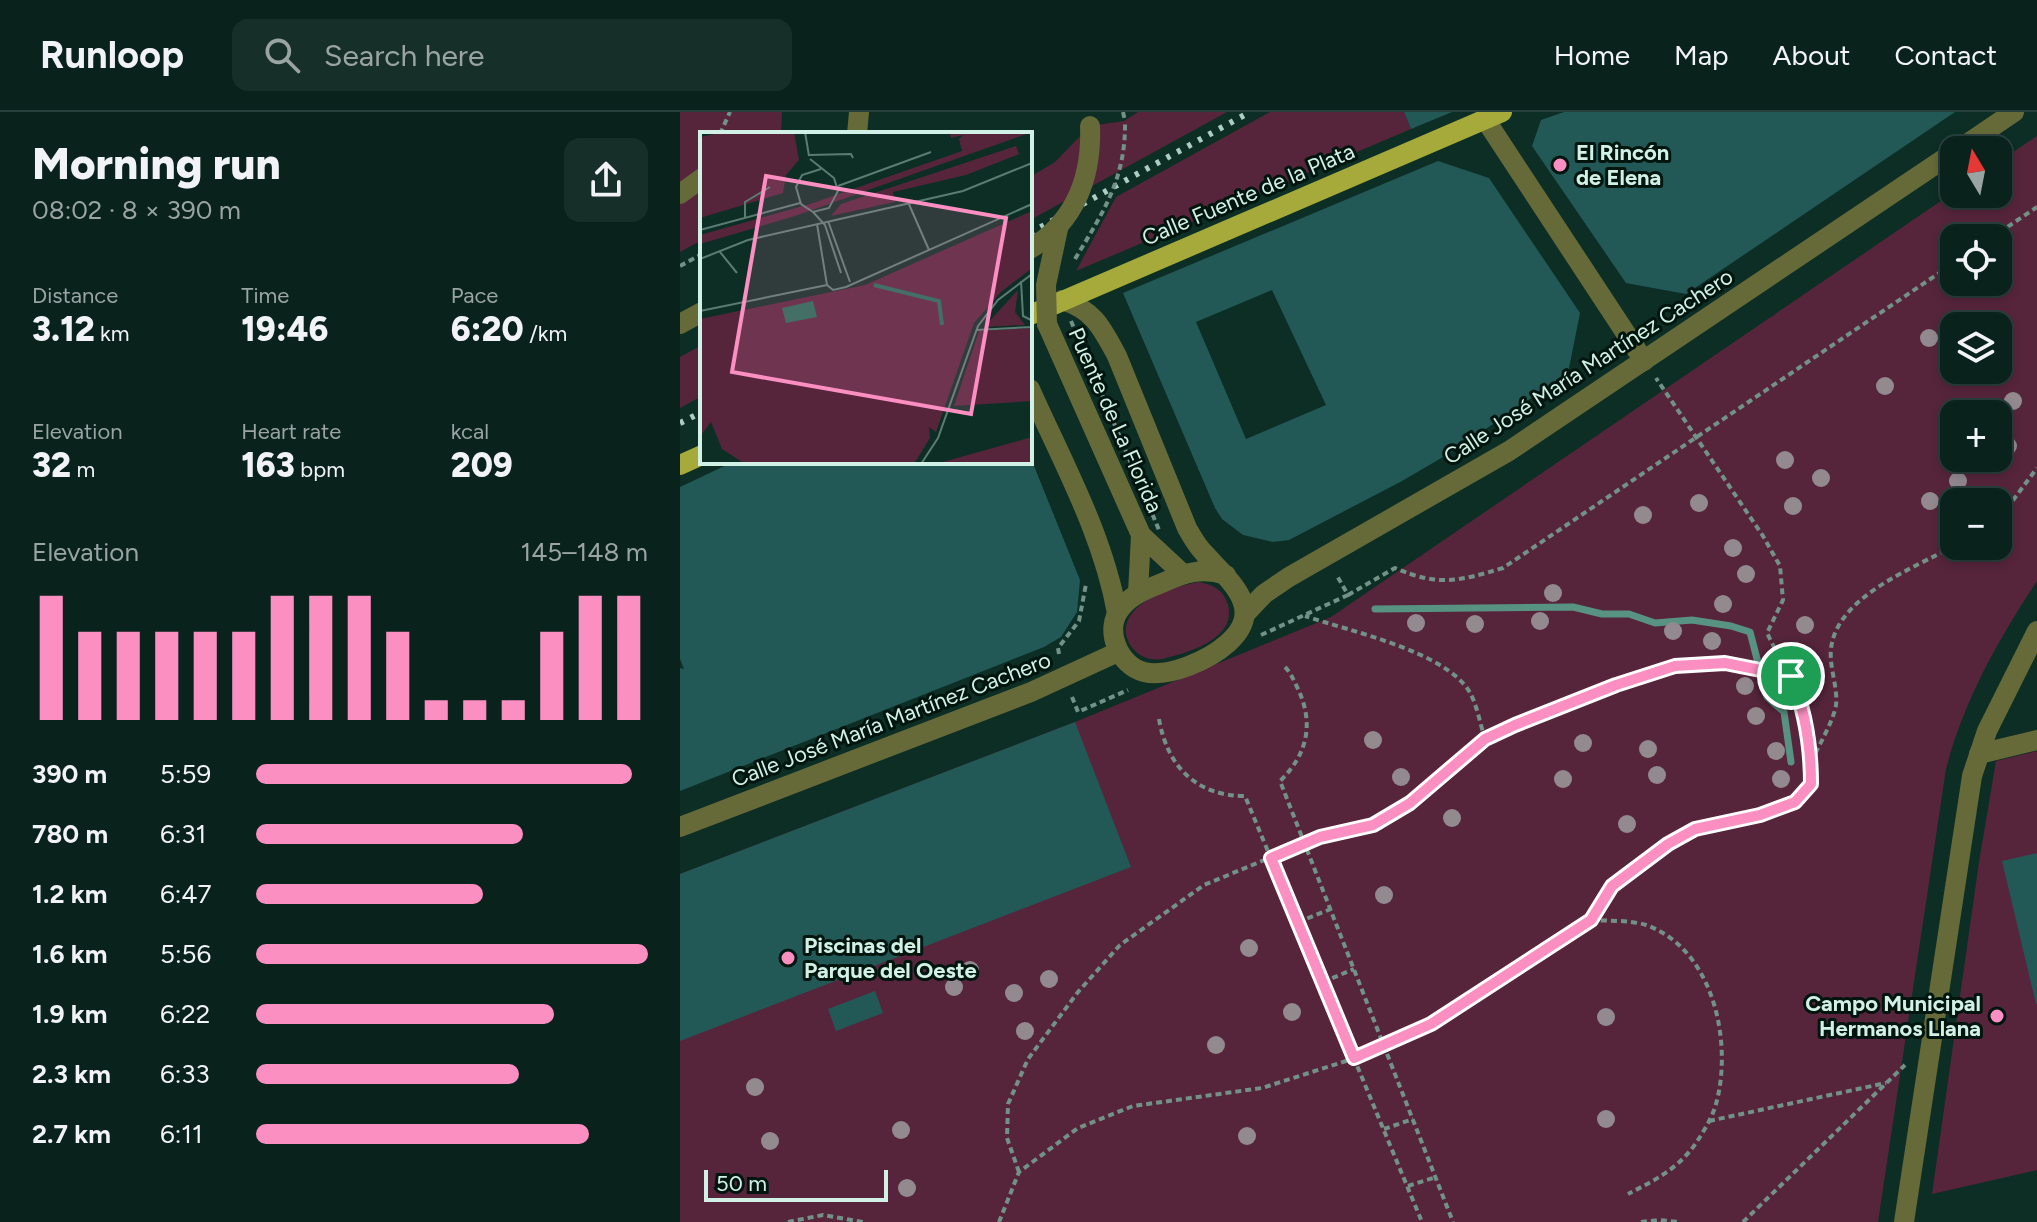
<!DOCTYPE html>
<html lang="en">
<head>
<meta charset="utf-8">
<style>
	:root { --surface:#09221c; --page:#172f29; --text:#f1f3f6; --muted:#99a4a3; --line:#293f3b; --accent:#fc8fc1 }
	body { margin:0; font-family:Figtree,sans-serif; background:var(--page); color:var(--text); height:100vh; display:flex; flex-direction:column; font-size:30px; white-space:nowrap }
	* { box-sizing:border-box; margin:0 }
	p { font-size:26px; color:var(--muted) }
	.icon { flex:none; width:44px; height:44px; fill:none; stroke:currentColor; stroke-width:2; stroke-linecap:round; stroke-linejoin:round }
	.map { position:relative; flex:1; overflow:hidden }
	.details { display:flex; flex-direction:column; background:var(--surface); width:680px }
	.details>* { flex:none }
	.needle { width:52px; rotate:350deg }
	.fabs { position:absolute; left:1260px; top:24px; display:grid; gap:16px }
	.fabs a { display:grid; place-items:center; width:72px; height:72px; border-radius:16px; background:var(--surface); box-shadow:0 4px 12px #0003,0 0 0 2px var(--line); font-size:40px }
	.scale { position:absolute; left:24px; bottom:20px; width:184px; box-sizing:border-box; padding-left:8px; border:4px solid #d2f1e6; border-top:0; font-size:22px; line-height:28px; white-space:nowrap; color:#d2f1e6; -webkit-text-stroke:6px #00150e; paint-order:stroke }
	.pin { position:absolute; display:grid; place-items:center; width:68px; height:68px; color:#fff; margin:-34px; border:4px solid #fff; border-radius:50%; box-shadow:0 2px 8px #0007 }
	.round { display:grid; place-items:center; flex:none; width:84px; height:84px; border-radius:16px; background:var(--page) }
	.overview { display:flex; align-items:center; justify-content:space-between; height:136px; padding:0 32px }
	h1 { font-size:44px; font-weight:800; line-height:60px }
	.metrics { display:grid; grid-template-columns:repeat(3,1fr); gap:12px; height:136px; padding:8px 32px }
	.metrics div { display:grid; align-content:center }
	.metrics b { font-size:34px; font-weight:800 }
	.metrics small { font-size:22px; font-weight:400 }
	.metrics p { font-size:22px }
	.chart { height:224px; padding:16px 32px }
	.chart p { display:flex; justify-content:space-between }
	.chart svg { width:100%; height:144px; margin-top:8px; stroke:var(--accent); stroke-width:6 }
	ul { padding:0 32px; list-style:none; font-size:26px }
	li { display:grid; grid-template-columns:128px 96px 1fr; align-items:center; height:60px }
	li i { height:20px; border-radius:10px; background:var(--accent) }
	header { display:flex; align-items:center; gap:48px; box-sizing:border-box; height:112px; padding:0 40px; background:var(--surface); border-bottom:2px solid var(--line) }
	header strong { font-size:38px }
	nav { display:flex; gap:44px; margin-inline-start:auto; font-size:28px }
	.search { width:560px; height:72px; background:var(--page); display:flex; align-items:center; gap:20px; box-sizing:border-box; padding:0 28px; border-radius:16px; color:var(--muted); font-size:30px }
	main { display:flex; flex:1; min-height:0 }
	.map>svg:first-child { display:block }
</style>
</head>
<body>
<header>
<strong>Runloop</strong>
<div class="search"><svg class="icon" aria-label="search" viewBox="0 0 24 24"><circle cx="10" cy="10" r="6"/><path d="M15 15l6 6"/></svg>Search here</div>
<nav><a>Home</a><a>Map</a><a>About</a><a>Contact</a></nav>
</header>
<main>
<section class="details">
<div class="overview"><div><h1>Morning run</h1><p>08:02 · 8 × 390 m</p></div><a class="round"><svg class="icon" aria-label="share" viewBox="0 0 24 24"><path d="M12 15V3M7 8l5-5 5 5M5 13v7h14v-7"/></svg></a></div>
<div class="metrics">
<div><p>Distance</p><b>3.12<small> km</small></b></div>
<div><p>Time</p><b>19:46</b></div>
<div><p>Pace</p><b>6:20<small> /km</small></b></div>
</div>
<div class="metrics">
<div><p>Elevation</p><b>32<small> m</small></b></div>
<div><p>Heart rate</p><b>163<small> bpm</small></b></div>
<div><p>kcal</p><b>209</b></div>
</div>
<div class="chart"><p><span>Elevation</span>145–148 m</p>
<svg viewBox="0 0 160 44" preserveAspectRatio="none"><path d="M5 44V6M15 44V17M25 44V17M35 44V17M45 44V17M55 44V17M65 44V6M75 44V6M85 44V6M95 44V17M105 44V38M115 44V38M125 44V38M135 44V17M145 44V6M155 44V6"/></svg>
</div>
<ul>
<li><b>390 m</b>5:59<i style="width:96%"></i></li>
<li><b>780 m</b>6:31<i style="width:68%"></i></li>
<li><b>1.2 km</b>6:47<i style="width:58%"></i></li>
<li><b>1.6 km</b>5:56<i style="width:100%"></i></li>
<li><b>1.9 km</b>6:22<i style="width:76%"></i></li>
<li><b>2.3 km</b>6:33<i style="width:67%"></i></li>
<li><b>2.7 km</b>6:11<i style="width:85%"></i></li>
</ul>
</section>
<div class="map">
<svg width="1357" height="1110" viewBox="0 0 1357 1110">
	<rect width="100%" height="100%" fill="#0c2e25"/>
	<g fill="#56253c" fill-rule="evenodd">
		<polygon points="0,0 102,0 101,22 22,22 22,128 0,140"/>
		<polygon points="458,0 547,0 350,108 350,65 375,50 410,14 444,9"/>
		<polygon points="590,0 724,0 731,17 396,159 436,85"/>
		<path d="M1357 24V469C1318 528 1284 588 1266 657L1198 1110H0V762L395 610 651 505 1274 80 1318 82V50ZM1274 126H1318V170H1274ZM1274 214H1318V258H1274ZM1274 302H1318V346H1274ZM1274 390H1318V434H1274Z"/>
		<polygon points="22,233 22,284 0,296 0,245"/>
		<path d="M519 470C533 473 542 477 547 490 560 526 508 541 482 547 456 552 434 522 453 500 467 483 498 474 519 470Z"/>
		<polygon points="1357,639 1357,1058 1252,1082 1299,750 1316,649"/>
	</g>
	<g fill="none" stroke-linecap="round" stroke-linejoin="round">
		<polyline stroke="#589282" stroke-width="7" points="695,497 893,495 922,502 949,502 975,511 1012,508 1051,514 1070,520 1087,585 1104,600 1111,650"/>
	</g>
	<g fill="#225957" fill-rule="evenodd">
		<polygon points="724,0 772,0 731,17"/>
		<polygon points="884,0 1275,0 1006,182 946,171 852,34 861,8"/>
		<path d="M758 49 809 66 900 201 888 261 775 338 722 369 609 428 593 430 563 423 542 407 535 396 443 181ZM592 178 646 293 566 327 516 210Z"/>
		<polygon points="350,344 400,468 397,500 381,525 364,535 0,679 0,556 4,557 0,547 0,375 53,350 350,350"/>
		<polygon points="395,610 451,755 0,929 0,762"/>
		<polygon points="1357,741 1357,892 1356,892 1322,749"/>
		<polygon points="195,879 203,901 156,919 148,897"/>
	</g>
	<g fill="none" stroke-linecap="round" stroke-linejoin="round">
		<g stroke="#729288" stroke-width="4" stroke-dasharray="6 4" stroke-linecap="butt">
			<polyline points="443,0 445,9"/>
			<polyline points="40,22 50,0"/>
			<polyline points="1311,126 1357,95"/>
			<polyline points="0,154 22,142"/>
			<polyline points="1318,402 1331,391 1357,356"/>
			<path d="M668 483 715 456C759 475 779 469 823 456L1274 151"/>
			<polyline points="581,523 668,483 656,462"/>
			<polyline points="379,542 378,536 399,509 406,472"/>
			<path d="M605 555C611 561 614 569 618 577 634 611 628 642 600 669L773 1110"/>
			<polyline points="392,585 398,600 448,578"/>
			<path d="M479 607C487 654 516 684 565 684L742 1110"/>
			<path d="M805 627C869 599 976 547 1044 551 1066 552 1089 561 1111 564"/>
			<path d="M1131 650C1138 635 1154 608 1156 593 1158 575 1149 555 1151 537 1156 485 1234 456 1274 434"/>
			<path d="M911 808C928 809 950 808 966 813 1034 837 1053 931 1036 992 1032 1006 1024 1019 1016 1031 998 1057 975 1068 948 1082"/>
			<polyline points="618,810 651,797"/>
			<polyline points="643,870 674,857"/>
			<polyline points="1029,1009 1206,971"/>
			<polyline points="704,1017 733,1007"/>
			<path d="M339 1060 327 1026 328 992 348 947 398 880 440 833 524 773 640 725 693 713 730 691 805 627C800 612 797 592 789 579 764 539 669 519 625 504"/>
			<polyline points="728,1074 756,1065"/>
			<polyline points="108,1110 143,1103 183,1110"/>
			<polyline points="319,1110 339,1060 398,1016 453,994 582,976 691,941 751,912 911,808 932,774 988,732 1015,717 1080,703 1115,690 1131,672 1131,651 1122,591 1087,521 1103,488 1100,454 1083,424 976,266"/>
			<polyline points="961,1110 979,1108 999,1110"/>
			<polyline points="1063,1110 1225,953"/>
		</g>
		<g stroke="#666938" stroke-width="20">
			<polyline points="805,7 964,249"/>
			<polyline points="177,22 179,0"/>
			<polyline points="1278,38 1334,0"/>
			<polyline points="0,82 22,66"/>
			<path d="M382 188C414 198 422 216 437 244L507 416C512 425 517 434 524 441 548 468 587 496 548 531 529 548 489 566 464 560 439 554 423 517 441 496 451 483 467 477 482 471 504 461 522 455 546 463"/>
			<polyline points="0,212 22,200"/>
			<polyline points="367,212 461,423 503,462"/>
			<path d="M350 277C382 349 423 422 437 501"/>
			<polyline points="458,481 461,423"/>
			<polyline points="565,502 584,482 609,465 829,339 1274,40"/>
			<polyline points="1299,642 1357,628"/>
			<polyline points="0,715 351,580 438,540"/>
			<polyline points="1224,1110 1292,664 1307,619 1357,519"/>
		</g>
		<g stroke="#a5aa3b" stroke-width="20">
			<polyline points="350,203 822,0"/>
			<polyline points="0,353 22,343"/>
		</g>
		<g stroke="#adcdc2" stroke-width="6" stroke-dasharray="4 8" stroke-linecap="butt">
			<polyline points="350,121 570,0"/>
			<polyline points="0,311 22,300"/>
		</g>
		<g stroke="#729288" stroke-width="4" stroke-dasharray="6 4" stroke-linecap="butt">
			<path d="M395 147C424 99 446 66 445 9"/>
			<polyline points="391,209 479,418"/>
		</g>
		<g stroke="#666938" stroke-width="20">
			<path d="M350 137C395 110 412 65 410 14"/>
			<polyline points="367,212 366,173 378,117"/>
		</g>
	</g>
	<g fill="#928a8f">
		<circle cx="1249" cy="226" r="9"/>
		<circle cx="1205" cy="274" r="9"/>
		<circle cx="1333" cy="289" r="9"/>
		<circle cx="1328" cy="334" r="9"/>
		<circle cx="1105" cy="348" r="9"/>
		<circle cx="1141" cy="366" r="9"/>
		<circle cx="1278" cy="369" r="9"/>
		<circle cx="1250" cy="389" r="9"/>
		<circle cx="1019" cy="391" r="9"/>
		<circle cx="1113" cy="394" r="9"/>
		<circle cx="963" cy="403" r="9"/>
		<circle cx="1053" cy="436" r="9"/>
		<circle cx="1066" cy="462" r="9"/>
		<circle cx="873" cy="481" r="9"/>
		<circle cx="1043" cy="492" r="9"/>
		<circle cx="860" cy="509" r="9"/>
		<circle cx="736" cy="511" r="9"/>
		<circle cx="795" cy="512" r="9"/>
		<circle cx="1125" cy="513" r="9"/>
		<circle cx="993" cy="519" r="9"/>
		<circle cx="1032" cy="529" r="9"/>
		<circle cx="1065" cy="574" r="9"/>
		<circle cx="1105" cy="581" r="9"/>
		<circle cx="1076" cy="604" r="9"/>
		<circle cx="693" cy="628" r="9"/>
		<circle cx="903" cy="631" r="9"/>
		<circle cx="968" cy="637" r="9"/>
		<circle cx="1096" cy="639" r="9"/>
		<circle cx="977" cy="663" r="9"/>
		<circle cx="721" cy="665" r="9"/>
		<circle cx="883" cy="667" r="9"/>
		<circle cx="1101" cy="667" r="9"/>
		<circle cx="772" cy="706" r="9"/>
		<circle cx="947" cy="712" r="9"/>
		<circle cx="704" cy="783" r="9"/>
		<circle cx="569" cy="836" r="9"/>
		<circle cx="290" cy="858" r="9"/>
		<circle cx="369" cy="867" r="9"/>
		<circle cx="274" cy="875" r="9"/>
		<circle cx="334" cy="881" r="9"/>
		<circle cx="612" cy="900" r="9"/>
		<circle cx="926" cy="905" r="9"/>
		<circle cx="345" cy="919" r="9"/>
		<circle cx="536" cy="933" r="9"/>
		<circle cx="75" cy="975" r="9"/>
		<circle cx="926" cy="1007" r="9"/>
		<circle cx="221" cy="1018" r="9"/>
		<circle cx="567" cy="1024" r="9"/>
		<circle cx="90" cy="1029" r="9"/>
		<circle cx="227" cy="1076" r="9"/>
	</g>
	<g fill="none" stroke-linecap="round" stroke-linejoin="round">
		<g stroke="#fff" stroke-width="16">
			<path id="route" d="M1045 551 1111 564C1125 598 1131 635 1131 672L1115 690 1080 703 1015 717 988 732 932 774 911 808 751 912 674 946 591 746 640 725 693 713 730 691 805 627 835 613 936 573 995 554Z"/>
		</g>
		<use href="#route" stroke="#fc8fc1" stroke-width="10"/>
	</g>
	<g fill="#fc8fc1" stroke="#00150e" stroke-width="3">
		<circle cx="880" cy="53" r="8"/>
		<circle cx="108" cy="846" r="8"/>
		<circle cx="1317" cy="904" r="8"/>
	</g>
	<g text-anchor="middle" stroke-width="6" stroke-linejoin="round" paint-order="stroke">
		<g font-size="22" font-weight="bold" fill="#d2f1e6" stroke="#00150e" text-anchor="start">
			<text x="896" y="48">El Rincón<tspan x="896" dy="25">de Elena</tspan></text>
			<text x="124" y="841">Piscinas del<tspan x="124" dy="25">Parque del Oeste</tspan></text>
			<text x="1301" y="899" text-anchor="end">Campo Municipal<tspan x="1301" dy="25">Hermanos Llana</tspan></text>
		</g>
		<g font-size="22" fill="#d2f1e6" stroke="#00150e">
			<text transform="translate(568 82) rotate(-23)" y="8">Calle Fuente de la Plata</text>
			<text transform="translate(908 254) rotate(-33)" y="8">Calle José María Martínez Cachero</text>
			<text transform="translate(436 308) rotate(66)" y="8">Puente de La Florida</text>
			<text transform="translate(211 607) rotate(-21)" y="8">Calle José María Martínez Cachero</text>
		</g>
	</g>
	<g transform="translate(20 20)">
		<rect width="332" height="332" fill="#0c2e25"/>
		<path d="M25 0H94L99 28 86 43 83 61 0 86V5ZM332 0 95 84 0 112V103L110 72 262 19 259 7 263 3 251 6 250 1ZM316 14 319 22 266 43 193 60 195 70 131 84 141 72ZM332 79V136L301 160 274 191 236 300 229 295 230 306 214 332H45L22 317 11 290 1 303 2 332 0 318V187L165 153ZM318 158 315 180 325 193 284 195ZM332 196V269L254 274 279 199ZM332 305V332H237L239 331Z" fill="#56253c"/>
		<path d="M113 169 117 185 86 191 82 176Z" fill="#236a57"/>
		<path fill="none" stroke="#236a57" stroke-width="4" d="M174 153 239 169 242 193"/>
		<path fill="none" stroke="#5b7c72" stroke-width="2" d="M105 0 109 24M109 23 151 22 153 26M110 27 134 46 138 59 129 76 113 80 101 72 96 55 102 43 121 37M138 54 231 20M208 70 229 118M113 80 125 93 141 141M45 86V70L70 55M128 89 150 150M117 92 127 153M0 98 100 71M20 120 37 141M0 127 48 108 263 59 332 31M321 149 323 184 331 188M127 153 133 158 146 155 332 72M0 179 127 153M276 198 331 195 332 166M221 332 238 306 278 194 298 168 332 142"/>
		<path fill="#fc8fc1" fill-opacity="0.15" stroke="#fc8fc1" stroke-width="4" d="M66 44 306 86 271 282 32 240Z"/>
		<rect width="332" height="332" fill="none" stroke="#d2f1e6" stroke-width="4"/>
	</g>
</svg>
<div class="fabs">
<a><svg class="needle" viewBox="-14 -14 28 28"><path d="M0-13l5 13h-10z" fill="#e53935"/><path d="M0 13l5-13h-10z" fill="#99a4a3"/></svg></a>
<a><svg class="icon" aria-label="locate" viewBox="0 0 24 24"><circle cx="12" cy="12" r="6"/><path d="M12 2v4M12 18v4M2 12h4M18 12h4"/></svg></a>
<a><svg class="icon" aria-label="layers" viewBox="0 0 24 24"><path d="M12 4l9 5-9 5-9-5zM3 14l9 5 9-5"/></svg></a>
<a>+</a>
<a>−</a>
</div>
<div class="scale">50 m</div>
<div class="pin" style="left:1111px;top:564px;background:#1e9e55"><svg class="icon" aria-label="arrive" viewBox="0 0 24 24"><path d="M6 21V4h12l-3 4 3 4H6"/></svg></div>
</div>
</main>
</body>
</html>
